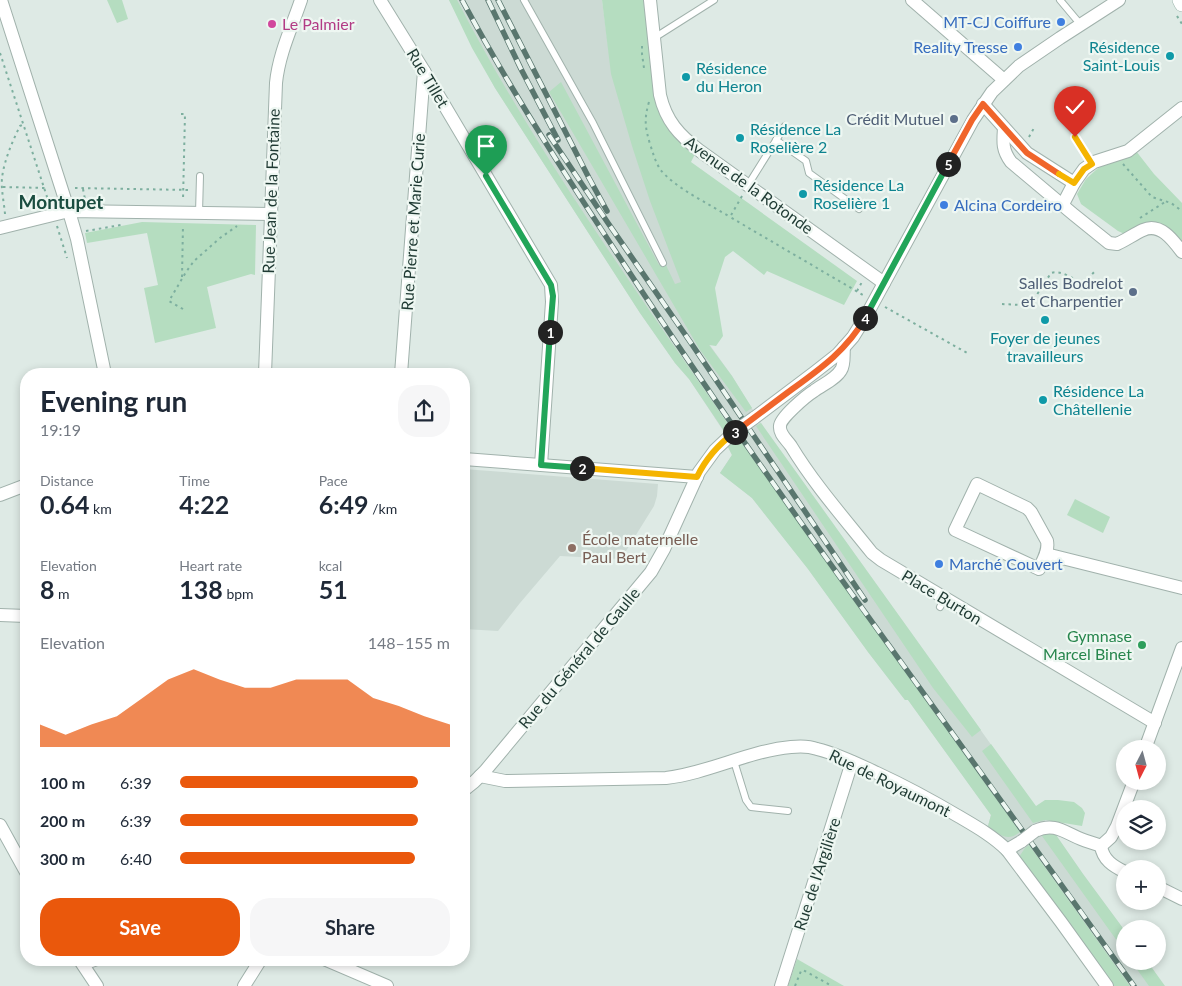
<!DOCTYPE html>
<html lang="en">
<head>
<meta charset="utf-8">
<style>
	:root { --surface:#fff; --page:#f6f6f7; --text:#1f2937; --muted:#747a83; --accent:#ea580c }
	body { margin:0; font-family:Lato,sans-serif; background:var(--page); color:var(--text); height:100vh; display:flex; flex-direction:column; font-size:19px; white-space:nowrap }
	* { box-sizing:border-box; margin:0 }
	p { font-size:16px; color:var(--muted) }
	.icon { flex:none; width:28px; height:28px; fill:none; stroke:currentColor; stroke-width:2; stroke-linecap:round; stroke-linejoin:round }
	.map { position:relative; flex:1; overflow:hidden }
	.details { position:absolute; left:20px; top:368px; width:450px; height:598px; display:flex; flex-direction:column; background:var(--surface); border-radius:20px; box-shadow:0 2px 8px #0003 }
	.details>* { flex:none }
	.needle { width:32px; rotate:186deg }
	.fabs { position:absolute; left:1116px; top:740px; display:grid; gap:10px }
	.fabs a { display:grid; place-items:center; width:50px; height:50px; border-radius:50%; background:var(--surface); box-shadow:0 2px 8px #0003; font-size:25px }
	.pin { position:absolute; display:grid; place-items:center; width:42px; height:42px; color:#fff; margin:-51px -21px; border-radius:50% 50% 50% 0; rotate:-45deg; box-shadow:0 0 5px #0007 }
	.pin .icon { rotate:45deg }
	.km { position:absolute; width:25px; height:25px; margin:-12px; border-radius:50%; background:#222; color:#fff; font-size:14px; line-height:25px; text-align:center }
	.round { display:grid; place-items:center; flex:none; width:52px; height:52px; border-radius:20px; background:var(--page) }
	.head { display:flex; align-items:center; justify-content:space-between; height:85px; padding:0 20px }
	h1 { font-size:28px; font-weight:700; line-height:38px }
	.figures { display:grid; grid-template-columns:repeat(3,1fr); gap:8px; height:85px; padding:5px 20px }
	.figures div { display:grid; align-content:center }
	.figures b { font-size:25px; font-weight:700 }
	.figures small { font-size:14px; font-weight:400 }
	.figures p { font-size:14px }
	.chart { height:140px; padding:10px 20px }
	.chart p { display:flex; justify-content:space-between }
	.chart svg { width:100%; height:90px; margin-top:5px; fill:var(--accent); opacity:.7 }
	.cta { display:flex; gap:10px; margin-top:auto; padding:10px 20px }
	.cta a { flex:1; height:58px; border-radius:20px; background:var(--accent); color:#fff; font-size:20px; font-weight:700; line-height:58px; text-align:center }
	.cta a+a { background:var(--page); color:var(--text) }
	ul { padding:0 20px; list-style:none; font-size:16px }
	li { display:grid; grid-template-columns:80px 60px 1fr; align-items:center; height:38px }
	li i { height:12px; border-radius:6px; background:var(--accent) }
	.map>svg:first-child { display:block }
</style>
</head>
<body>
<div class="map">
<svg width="1182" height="986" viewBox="0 0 1182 986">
	<rect width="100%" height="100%" fill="#deeae5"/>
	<g fill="#ccdad4">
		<polygon points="449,0 602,0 610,60 709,344 732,376 761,423 1045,820 1048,833 1056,835 1083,874 1125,931 1125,961 1147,961 1164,986 1113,986 1019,857 1003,837 988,826 991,815 908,700 905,700 868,652 808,569 752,498 720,473 732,455 728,447 732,444 689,379 675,363 640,313 495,88"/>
		<polygon points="464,469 658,484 657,496 654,506 621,559 560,556 520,603 498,631 464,629"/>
	</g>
	<g fill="#b5ddc0">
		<polygon points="107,0 122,0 128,19 117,23"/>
		<path d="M449 0H457C534 149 633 286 728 424L724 431 689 379 675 363 640 313 495 88 472 48Z"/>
		<path d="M602 0H645L654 96C661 125 672 136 695 154L691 162 857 281 844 305 767 271 764 275 733 251 725 257 715 288 723 336 716 346 709 345 732 376 752 408 746 412 700 350 549 92 561 82 659 265 665 263 675 284 681 282 650 201 632 146 611 74Z"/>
		<polygon points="1136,151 1154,174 1182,203 1182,252 1163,232 1131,237 1118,231 1081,204 1077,194 1086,179 1097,169 1102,166 1121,160"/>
		<polygon points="142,222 256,225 255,275 251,274 207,287 216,328 155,343 144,288 158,285 147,233 87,243 85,233"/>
		<polygon points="761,423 981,730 972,737 933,688 756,426"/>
		<path d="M738 438 1020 832C1007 843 999 834 988 826L991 815 908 700H905L868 652 808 569 752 498 720 473 732 455 728 447Z"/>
		<polygon points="1075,499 1110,517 1103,533 1067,515"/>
		<polygon points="991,744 1036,806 1045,800 1058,800 1074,802 1082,808 1085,813 1082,826 1045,820 1033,823 982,751"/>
		<polygon points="1048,833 1056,835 1083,874 1125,931 1125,952 1042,836"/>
		<polygon points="1029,845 1130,986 1113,986 1019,857 1025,848"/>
		<polygon points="797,959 844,986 788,986"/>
		<polygon points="1131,961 1147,961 1165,986 1149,986"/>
	</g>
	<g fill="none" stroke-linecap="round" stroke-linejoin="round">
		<g stroke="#a1b2ac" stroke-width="8">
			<g id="lane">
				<polyline points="524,0 593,123 663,263"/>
				<polyline points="1060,0 1081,25"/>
				<polyline points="654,38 714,0"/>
				<polyline points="776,140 806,161 809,173 859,209"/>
				<polyline points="748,185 785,126"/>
				<polyline points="199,213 200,176"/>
				<polyline points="940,607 945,598"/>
				<polyline points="734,761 746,800 751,807 788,811"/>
			</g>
		</g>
		<g stroke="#a1b2ac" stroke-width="14">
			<g id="street">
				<polyline points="1,0 70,215 77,239 105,374"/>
				<polyline points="380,0 424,71 551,285 552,302 541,465"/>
				<path d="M650 0 660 95C666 121 679 135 700 151L884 283"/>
				<polyline points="912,0 1004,80"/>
				<polyline points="983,104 1027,153 1074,183"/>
				<path d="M1004 128C1003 142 1002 150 1011 162L1073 214 1109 243 1117 244C1126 240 1134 234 1143 230 1160 222 1173 240 1182 252"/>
				<polyline points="1062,206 1074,183 1084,169 1094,162 1128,151 1182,108"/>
				<polyline points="0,228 69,211 271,214"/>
				<path d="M844 347C843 354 845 364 841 370 836 379 822 385 814 391 806 396 780 418 780 426 779 434 787 440 791 446 814 484 844 518 872 553L881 560 1155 723"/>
				<path d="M265 374 276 83C279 53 292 27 301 0"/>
				<polyline points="401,374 424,71"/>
				<polyline points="754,418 815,372 838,354 853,337 866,316 973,120 992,92 1019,66 1060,38 1119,0"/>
				<polyline points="464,459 697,477"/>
				<path d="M977 484 1027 508 1031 512 1047 541C1049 551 1043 560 1039 569L955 530Z"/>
				<polyline points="0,495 26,485"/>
				<polyline points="1046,554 1182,588"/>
				<polyline points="0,615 26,616"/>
				<polyline points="1145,749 1182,648"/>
				<path d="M480 776 505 781 666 778C709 773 748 751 791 747 800 746 809 746 817 749 838 754 858 764 877 773 905 786 931 800 958 816 975 826 993 836 1007 850L1022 841"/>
				<polyline points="464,790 474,782 485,771 651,572 664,549 699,472 715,450 733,433"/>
				<polyline points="0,825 26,872"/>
				<path d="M1035 831C1054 822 1064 832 1081 839 1088 842 1094 843 1101 846L1111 837 1117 826 1134 781"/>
				<path d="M1101 846C1103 860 1113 866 1125 872"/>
				<polyline points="1007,850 1061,922 1107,986"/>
				<polyline points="1158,887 1182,899"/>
				<polyline points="79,959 97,986"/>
				<polyline points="324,959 387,986"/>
				<polyline points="83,964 97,959"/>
				<polyline points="244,986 261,959"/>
				<polyline points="781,986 852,762"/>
			</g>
		</g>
		<g stroke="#9db6ad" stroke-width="16">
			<polyline id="secondary" points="1180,0 1182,4"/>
		</g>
		<g stroke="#7daf9f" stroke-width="2" stroke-dasharray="2.5 4" stroke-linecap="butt">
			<polyline points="1177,16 1182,24"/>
			<polyline points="642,46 642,54 644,68"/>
			<polyline points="0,53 49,203"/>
			<path d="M649 102C644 119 645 127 650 144 653 153 655 161 660 169 673 187 711 205 730 217"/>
			<polyline points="181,114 185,114 183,200"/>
			<polyline points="1029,137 1034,128"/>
			<polyline points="1075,137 1086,154"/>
			<polyline points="1123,164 1152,197 1171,203 1182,211"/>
			<polyline points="3,187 45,188"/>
			<polyline points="75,188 190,190"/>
			<polyline points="83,189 85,199"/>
			<polyline points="742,196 730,217 863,295"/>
			<path d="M5 214C4 202 1 190 2 178 4 161 12 142 20 126L24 124"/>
			<polyline points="1140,218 1165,202"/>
			<polyline points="57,226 67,258"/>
			<polyline points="86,231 121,225"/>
			<polyline points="182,277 183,225"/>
			<polyline points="857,291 862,282"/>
			<path d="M1002 304 1021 305 1036 296 1051 273C1062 269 1073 281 1085 282L1096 270"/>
			<polyline points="885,307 969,354"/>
			<polyline points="183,309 169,301 186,272 194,261 220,238 237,226"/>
			<polyline points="795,986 801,971 803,970 832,986"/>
		</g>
		<use href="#lane" stroke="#fff" stroke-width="6"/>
		<use href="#street" stroke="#fff" stroke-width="12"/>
		<use href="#secondary" stroke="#fff" stroke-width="15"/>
		<g stroke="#59766e" stroke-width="5.5">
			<g id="rail">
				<path d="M462 0C517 102 581 199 645 296 741 441 843 582 945 723 1008 810 1071 898 1134 986"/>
				<polyline points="488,0 521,69 558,140"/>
				<polyline points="498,0 589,178 607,211"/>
				<polyline points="549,135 608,223 691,343 865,600"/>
			</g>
		</g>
		<use href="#rail" stroke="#eef7f2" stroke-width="4" stroke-dasharray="11" stroke-linecap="butt"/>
		<g stroke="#a1b2ac" stroke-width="14" stroke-linecap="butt">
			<g id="street-bridge">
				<polyline points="733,433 754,418"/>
				<polyline points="1022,841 1035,831"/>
			</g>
		</g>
		<use href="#street-bridge" stroke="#fff" stroke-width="12"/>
	</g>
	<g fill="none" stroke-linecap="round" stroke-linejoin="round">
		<g stroke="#fff" stroke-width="10">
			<polyline id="split-1" points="486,176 551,285 553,296 550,332"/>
		</g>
		<g stroke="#fff" stroke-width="10">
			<polyline id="split-2" points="550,332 541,465 582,468"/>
		</g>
		<g stroke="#fff" stroke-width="10">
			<path id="split-3" d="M582 468 697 477C706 458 719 444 735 432"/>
		</g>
		<g stroke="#fff" stroke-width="10">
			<path id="split-4" d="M735 432C754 418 772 404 791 390 820 369 847 350 865 318"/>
		</g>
		<g stroke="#fff" stroke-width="10">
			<polyline id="split-5" points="865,318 948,164"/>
		</g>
		<g stroke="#fff" stroke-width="10">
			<polyline id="split-6" points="948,164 972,120 983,104 1027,153 1059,174"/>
		</g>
		<g stroke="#fff" stroke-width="10">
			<polyline id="split-7" points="1059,174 1074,183 1084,169 1092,164 1075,137"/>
		</g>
		<use href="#split-1" stroke="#22a559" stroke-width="6"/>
		<use href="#split-2" stroke="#22a559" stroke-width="6"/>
		<use href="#split-3" stroke="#f5b400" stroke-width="6"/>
		<use href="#split-4" stroke="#f0652b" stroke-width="6"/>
		<use href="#split-5" stroke="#22a559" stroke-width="6"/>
		<use href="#split-6" stroke="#f0652b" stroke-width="6"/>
		<use href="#split-7" stroke="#f5b400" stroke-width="6"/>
	</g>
	<g fill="#3f7fe0" stroke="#eef7f2" stroke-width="2">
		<circle cx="1061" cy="22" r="5"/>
		<circle cx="1018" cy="47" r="5"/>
		<circle cx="944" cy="205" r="5"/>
		<circle cx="939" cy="564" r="5"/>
	</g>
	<circle fill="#d1479c" stroke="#eef7f2" stroke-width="2" cx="272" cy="24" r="5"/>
	<g fill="#0f9aa8" stroke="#eef7f2" stroke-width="2">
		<circle cx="1170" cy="56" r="5"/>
		<circle cx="686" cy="77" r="5"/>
		<circle cx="740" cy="138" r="5"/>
		<circle cx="803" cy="194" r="5"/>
		<circle cx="1045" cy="320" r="5"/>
		<circle cx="1043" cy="400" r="5"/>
	</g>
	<g fill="#5c6f8a" stroke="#eef7f2" stroke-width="2">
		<circle cx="954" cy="119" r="5"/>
		<circle cx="1133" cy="292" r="5"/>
	</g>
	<circle fill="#8d6e63" stroke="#eef7f2" stroke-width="2" cx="572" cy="548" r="5"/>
	<circle fill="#2e9e5b" stroke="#eef7f2" stroke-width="2" cx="1142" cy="645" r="5"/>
	<g text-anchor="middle" stroke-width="4.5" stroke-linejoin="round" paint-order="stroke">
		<g font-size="16" fill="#366cbe" stroke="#eef7f2" text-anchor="end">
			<text x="1051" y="28">MT-CJ Coiffure</text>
			<text x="1008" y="53">Reality Tresse</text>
			<text x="954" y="211" text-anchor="start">Alcina Cordeiro</text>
			<text x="949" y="570" text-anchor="start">Marché Couvert</text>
		</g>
		<g font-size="16" fill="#b23c85" stroke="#eef7f2" text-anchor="start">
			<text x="282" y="30">Le Palmier</text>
		</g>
		<g font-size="16" fill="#0d838f" stroke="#eef7f2" text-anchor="start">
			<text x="1160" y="53" text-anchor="end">Résidence<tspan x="1160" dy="18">Saint-Louis</tspan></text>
			<text x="696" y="74">Résidence<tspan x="696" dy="18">du Heron</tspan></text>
			<text x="750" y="135">Résidence La<tspan x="750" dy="18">Roselière 2</tspan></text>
			<text x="813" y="191">Résidence La<tspan x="813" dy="18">Roselière 1</tspan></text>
			<text x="1045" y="344" text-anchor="middle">Foyer de jeunes<tspan x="1045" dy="18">travailleurs</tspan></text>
			<text x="1053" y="397">Résidence La<tspan x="1053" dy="18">Châtellenie</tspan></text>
		</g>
		<g font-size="16" fill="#1f3a33" stroke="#eef7f2">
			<text transform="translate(428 78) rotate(59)" y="6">Rue Tillet</text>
			<text transform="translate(749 185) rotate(36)" y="6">Avenue de la Rotonde</text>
			<text transform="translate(271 191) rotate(-88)" y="6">Rue Jean de la Fontaine</text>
			<text transform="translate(413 222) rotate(-86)" y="6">Rue Pierre et Marie Curie</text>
			<text transform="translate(942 597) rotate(31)" y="6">Place Burton</text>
			<text transform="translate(579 658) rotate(-50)" y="6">Rue du Général de Gaulle</text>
			<text transform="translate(890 783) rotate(26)" y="6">Rue de Royaumont</text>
			<text transform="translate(817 874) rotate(-72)" y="6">Rue de l'Argilière</text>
		</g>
		<g font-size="16" fill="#4e5e75" stroke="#eef7f2" text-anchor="end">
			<text x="944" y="125">Crédit Mutuel</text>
			<text x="1123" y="289">Salles Bodrelot<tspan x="1123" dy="18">et Charpentier</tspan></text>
		</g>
		<g font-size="16" fill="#785e54" stroke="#eef7f2" text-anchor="start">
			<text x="582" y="545">École maternelle<tspan x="582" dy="18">Paul Bert</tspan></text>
		</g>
		<g font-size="16" fill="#27864d" stroke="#eef7f2" text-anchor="end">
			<text x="1132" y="642">Gymnase<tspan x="1132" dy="18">Marcel Binet</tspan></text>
		</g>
		<g font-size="19" font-weight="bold" fill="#1a4d40" stroke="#eef7f2">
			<text x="61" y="209">Montupet</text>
		</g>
	</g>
</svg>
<div class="fabs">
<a><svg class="needle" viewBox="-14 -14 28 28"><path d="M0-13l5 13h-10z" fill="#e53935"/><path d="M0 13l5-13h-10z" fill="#747a83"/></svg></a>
<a><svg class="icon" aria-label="layers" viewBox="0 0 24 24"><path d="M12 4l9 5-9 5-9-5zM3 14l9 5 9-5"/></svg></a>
<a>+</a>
<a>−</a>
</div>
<div class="pin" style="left:486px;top:176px;background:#1e9e55"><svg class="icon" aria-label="arrive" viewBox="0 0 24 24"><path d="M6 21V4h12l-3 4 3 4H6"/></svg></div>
<div class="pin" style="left:1075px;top:137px;background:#d93025"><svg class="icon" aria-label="check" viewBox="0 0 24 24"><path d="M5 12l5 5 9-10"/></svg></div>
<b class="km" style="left:550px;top:332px">1</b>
<b class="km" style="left:582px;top:468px">2</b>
<b class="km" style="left:735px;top:432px">3</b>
<b class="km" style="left:865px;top:318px">4</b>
<b class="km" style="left:948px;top:164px">5</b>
<section class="details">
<div class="head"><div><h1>Evening run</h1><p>19:19</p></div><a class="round"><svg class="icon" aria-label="share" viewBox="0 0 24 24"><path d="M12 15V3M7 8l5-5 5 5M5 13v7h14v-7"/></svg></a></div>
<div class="figures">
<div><p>Distance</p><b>0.64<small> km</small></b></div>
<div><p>Time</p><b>4:22</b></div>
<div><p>Pace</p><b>6:49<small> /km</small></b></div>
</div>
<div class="figures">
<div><p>Elevation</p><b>8<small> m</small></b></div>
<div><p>Heart rate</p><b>138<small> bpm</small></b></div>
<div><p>kcal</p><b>51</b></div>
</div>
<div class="chart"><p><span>Elevation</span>148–155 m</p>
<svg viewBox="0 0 160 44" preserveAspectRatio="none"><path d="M0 44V33L10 38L20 33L30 29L40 20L50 11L60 6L70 11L80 15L90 15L100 11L110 11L120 11L130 20L140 24L150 29L160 33V44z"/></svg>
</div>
<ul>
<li><b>100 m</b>6:39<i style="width:88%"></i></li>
<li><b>200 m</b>6:39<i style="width:88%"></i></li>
<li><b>300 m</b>6:40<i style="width:87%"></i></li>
</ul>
<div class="cta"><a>Save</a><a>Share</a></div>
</section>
</div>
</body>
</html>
